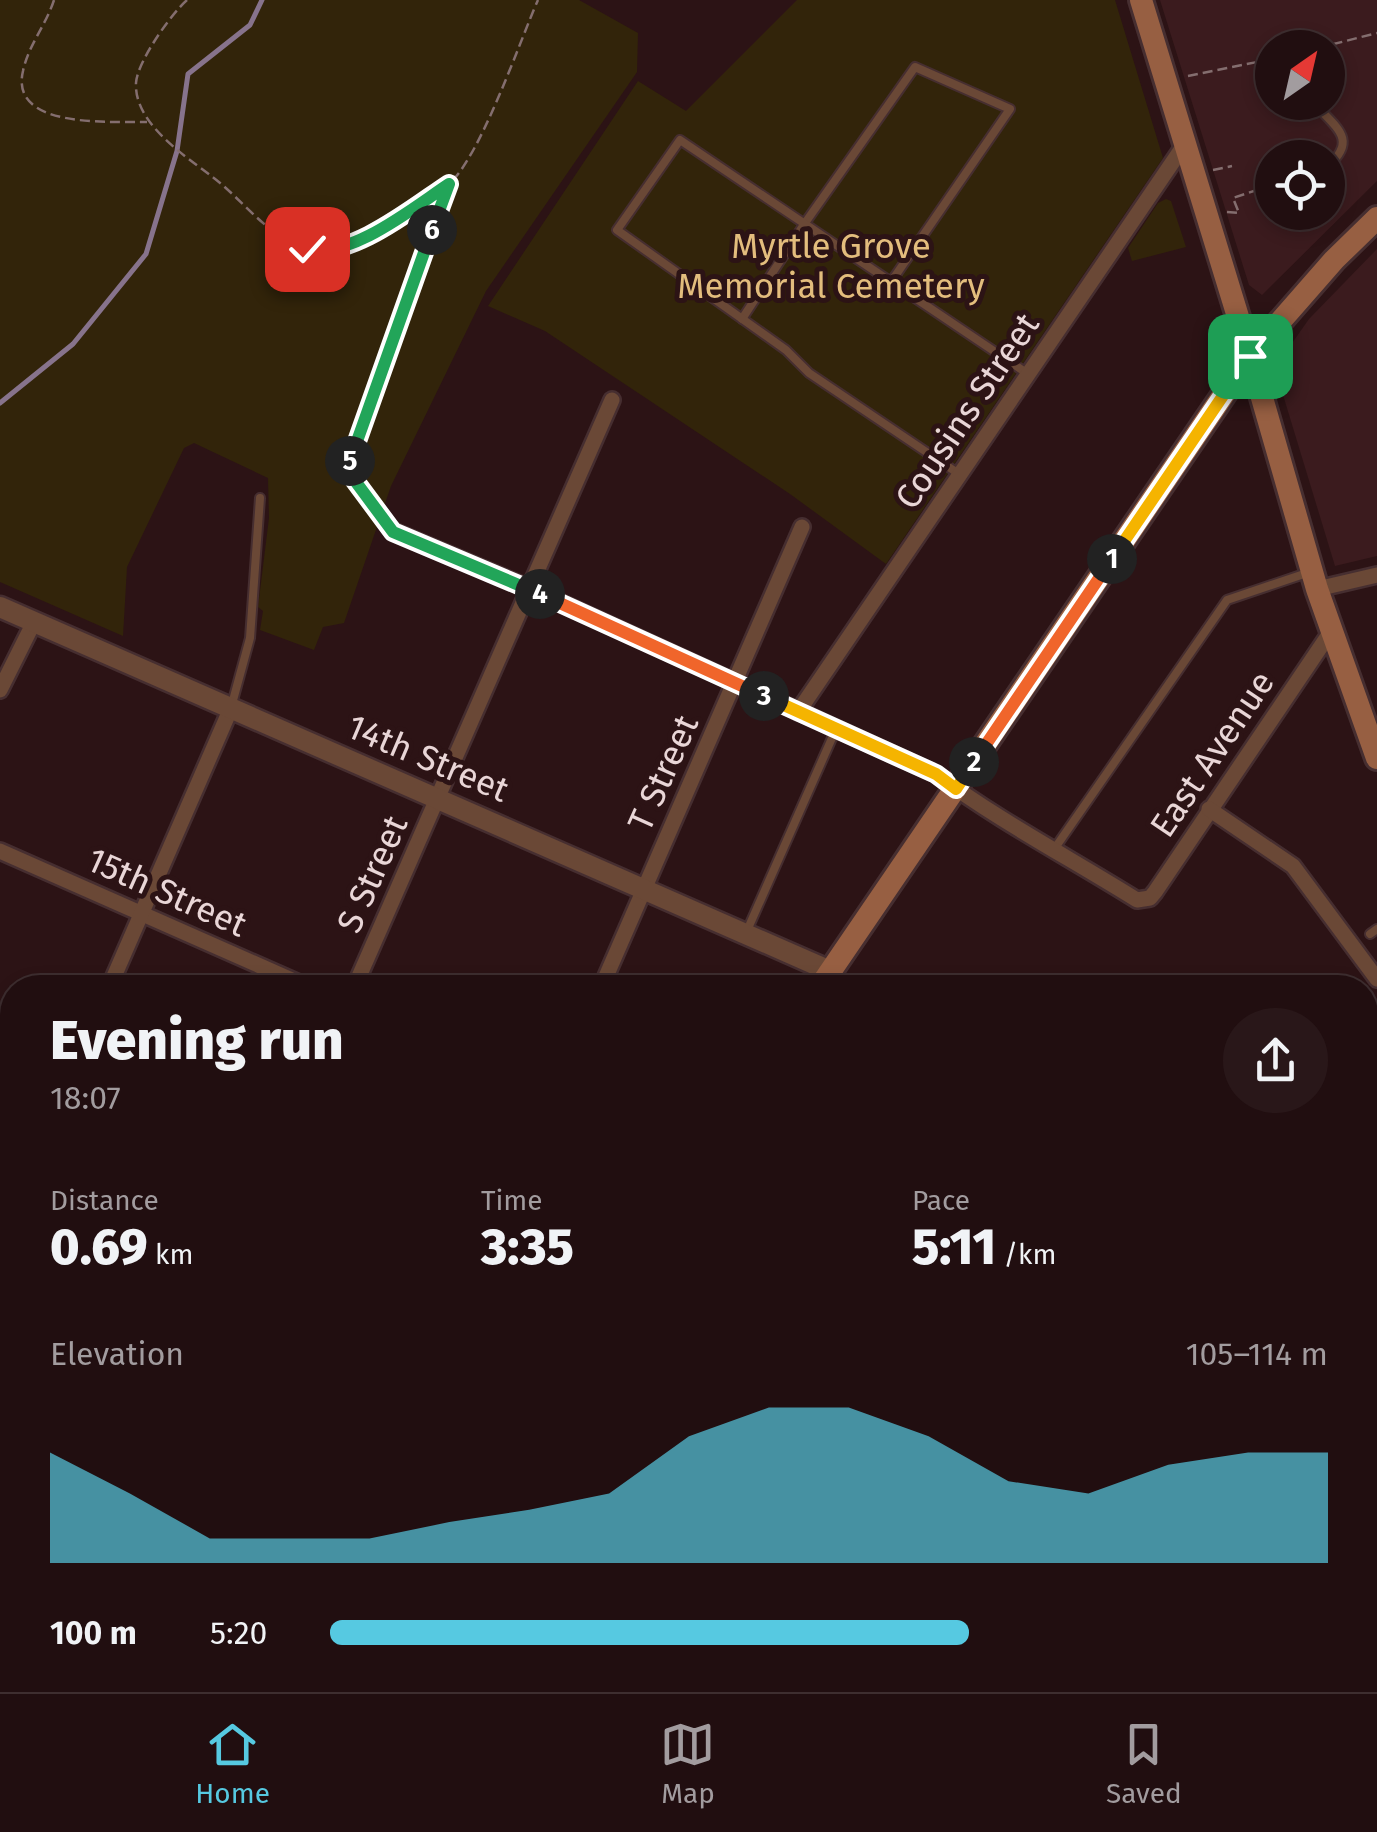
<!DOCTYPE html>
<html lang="en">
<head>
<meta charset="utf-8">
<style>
	:root { --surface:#210e10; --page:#291719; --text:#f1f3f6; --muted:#a29c9f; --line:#3e2e30; --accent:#56c9e1 }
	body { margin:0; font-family:"Fira Sans",sans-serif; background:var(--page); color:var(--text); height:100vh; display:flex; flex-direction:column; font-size:38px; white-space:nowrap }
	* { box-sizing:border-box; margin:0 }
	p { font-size:32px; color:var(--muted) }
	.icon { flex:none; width:55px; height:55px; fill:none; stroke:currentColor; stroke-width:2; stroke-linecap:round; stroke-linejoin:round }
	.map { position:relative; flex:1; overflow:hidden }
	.details { position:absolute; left:0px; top:975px; width:1378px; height:718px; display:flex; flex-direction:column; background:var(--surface); border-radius:40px 40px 0 0; box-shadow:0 5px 15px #0003,0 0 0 2px var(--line) }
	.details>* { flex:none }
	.needle { width:65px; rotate:34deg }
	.controls { position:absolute; left:1255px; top:30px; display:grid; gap:20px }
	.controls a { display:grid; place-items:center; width:90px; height:90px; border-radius:50%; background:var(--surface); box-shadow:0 5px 15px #0003,0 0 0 2px var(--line); font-size:50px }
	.pin { position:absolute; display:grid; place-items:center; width:85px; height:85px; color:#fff; margin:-42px; border-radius:20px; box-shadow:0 5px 15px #0006 }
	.km { position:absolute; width:50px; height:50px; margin:-25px; border-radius:50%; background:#222; color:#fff; font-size:28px; line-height:50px; text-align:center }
	.round { display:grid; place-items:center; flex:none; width:105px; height:105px; border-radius:52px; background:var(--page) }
	.head { display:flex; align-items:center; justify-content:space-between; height:170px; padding:0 50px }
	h1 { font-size:55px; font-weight:800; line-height:75px }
	.metrics { display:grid; grid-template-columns:repeat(3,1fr); gap:15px; height:170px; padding:10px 50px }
	.metrics div { display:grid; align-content:center }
	.metrics b { font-size:50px; font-weight:800 }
	.metrics small { font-size:28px; font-weight:400 }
	.metrics p { font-size:28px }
	.chart { height:280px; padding:20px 50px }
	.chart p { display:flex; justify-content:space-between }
	.chart svg { width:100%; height:180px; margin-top:10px; fill:var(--accent); opacity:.7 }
	ul { padding:0 50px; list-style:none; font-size:32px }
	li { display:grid; grid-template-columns:160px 120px 1fr; align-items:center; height:75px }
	li i { height:25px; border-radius:12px; background:var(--accent) }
	.menu { display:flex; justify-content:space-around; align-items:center; height:140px; border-top:2px solid var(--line); background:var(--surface); font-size:28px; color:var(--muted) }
	.menu a { display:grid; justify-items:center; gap:5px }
	.menu .on { color:var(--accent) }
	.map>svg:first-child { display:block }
</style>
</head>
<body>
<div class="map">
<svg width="1377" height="1692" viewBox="0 0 1377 1692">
	<rect width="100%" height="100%" fill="#2c1315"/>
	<g fill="#3b1b1e" fill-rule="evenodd">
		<path d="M1160 0H1377V181L1262 295 1249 285ZM1272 48H1328V102H1272ZM1272 158H1328V212H1272Z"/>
		<polygon points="1377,249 1377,556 1335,566 1280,385 1278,371 1283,356 1309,319"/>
	</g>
	<g fill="#32240a">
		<polygon points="0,0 579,0 638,33 637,72 486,291 391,486 344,623 323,627 314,650 260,630 263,611 258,607 269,518 268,478 194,443 184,448 127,567 123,636 0,582"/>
		<polygon points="797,0 1115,0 1163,158 886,564 790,494 545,331 488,306 638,81 686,111"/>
		<polygon points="1166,199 1171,201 1186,247 1132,261 1128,248 1158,203"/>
		<polygon points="1377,1322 1377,1600 1365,1616 1365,1331"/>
		<polygon points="1064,1680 1318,1680 1310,1692 1055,1692"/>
	</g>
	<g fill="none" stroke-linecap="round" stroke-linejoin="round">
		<g stroke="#87738c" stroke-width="5">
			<polyline points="0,403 73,344 146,254 177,151 188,74 250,25 262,0"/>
			<polyline points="1365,1451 1377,1443"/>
			<polyline points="1182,1692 1190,1680"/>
		</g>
		<g stroke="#462e30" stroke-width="12">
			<g id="service">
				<path d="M1313 102C1335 127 1359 139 1328 166"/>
				<polyline points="742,319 805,223 915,67 1010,109 891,282"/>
				<polyline points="959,474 809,373 786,350 617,230 680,140 1028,374"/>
				<polyline points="232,704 250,638 260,498"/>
				<polyline points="1055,848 1227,600 1307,573"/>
				<polyline points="746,933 836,729"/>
				<polyline points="1370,934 1377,929"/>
				<polyline points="210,1692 218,1680"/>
				<polyline points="482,1692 490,1680"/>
			</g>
		</g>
		<g stroke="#462e30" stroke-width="20">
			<g id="minor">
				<path d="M393 531 531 589 936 774C999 821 1070 858 1137 900L1150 898 1155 892 1330 633"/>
				<polyline points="1317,589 1377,575"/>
				<polyline points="0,690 34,622"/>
				<polyline points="798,712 1185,144"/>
				<polyline points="1209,809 1293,866 1377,979"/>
				<polyline points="0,851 310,988"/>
				<polyline points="109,988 231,708"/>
				<polyline points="354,988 612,400"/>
				<polyline points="601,988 802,527"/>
				<polyline points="0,1168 12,1150"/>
				<polyline points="1365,1193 1377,1189"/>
				<polyline points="0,1367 12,1349"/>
				<polyline points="0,1567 12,1549"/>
				<polyline points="399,1680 418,1692"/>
				<polyline points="117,1692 125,1680"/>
				<polyline points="618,1692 626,1680"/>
			</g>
		</g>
		<g stroke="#462e30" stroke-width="25">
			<g id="tertiary">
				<polyline points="0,607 830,971"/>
				<polyline points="0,1404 12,1412"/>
			</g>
		</g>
		<g stroke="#462e30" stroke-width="28">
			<g id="secondary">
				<polyline points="1141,0 1250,356 1317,589 1377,758"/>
				<polyline points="819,988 1250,356 1334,260 1377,218"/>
				<polyline points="343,1692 352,1680"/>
			</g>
		</g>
		<g stroke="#846e6f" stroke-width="2.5" stroke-dasharray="10 5" stroke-linecap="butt">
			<path d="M54 0C46 25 28 46 23 71 9 130 113 121 147 122"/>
			<path d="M187 0C171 14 137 62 136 83 134 122 182 154 210 175 242 198 272 243 313 251 336 255 359 240 377 229 401 216 428 202 448 185 480 158 519 43 538 0"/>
			<polyline points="1318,48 1377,33"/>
			<polyline points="1188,76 1272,59"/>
			<polyline points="1213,170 1232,166"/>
			<polyline points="1227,212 1239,213 1233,198 1272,185"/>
			<polyline points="383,518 347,470 449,186"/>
		</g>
		<use href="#service" stroke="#6a4836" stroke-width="8"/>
		<use href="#minor" stroke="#6a4836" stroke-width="15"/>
		<use href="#tertiary" stroke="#6a4836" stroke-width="20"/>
		<use href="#secondary" stroke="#975f42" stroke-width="22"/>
	</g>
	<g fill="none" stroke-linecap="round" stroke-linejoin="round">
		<g stroke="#fff" stroke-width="20">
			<polyline id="split-1" points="1112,559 1250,356"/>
		</g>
		<g stroke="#fff" stroke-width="20">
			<polyline id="split-2" points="974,762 1112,559"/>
		</g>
		<g stroke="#fff" stroke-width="20">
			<polyline id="split-3" points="764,696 936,774 956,789 974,762"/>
		</g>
		<g stroke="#fff" stroke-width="20">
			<polyline id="split-4" points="540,594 764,696"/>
		</g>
		<g stroke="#fff" stroke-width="20">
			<polyline id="split-5" points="350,461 347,470 393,532 540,594"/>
		</g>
		<g stroke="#fff" stroke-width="20">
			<polyline id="split-6" points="350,461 432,230"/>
		</g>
		<g stroke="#fff" stroke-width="20">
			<path id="split-7" d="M307 249C351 259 414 207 449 184L432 230"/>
		</g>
		<use href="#split-1" stroke="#f5b400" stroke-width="12"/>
		<use href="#split-2" stroke="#f0652b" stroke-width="12"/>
		<use href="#split-3" stroke="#f5b400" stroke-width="12"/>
		<use href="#split-4" stroke="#f0652b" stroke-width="12"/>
		<use href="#split-5" stroke="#22a559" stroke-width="12"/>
		<use href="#split-6" stroke="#22a559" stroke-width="12"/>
		<use href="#split-7" stroke="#22a559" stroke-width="12"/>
	</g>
	<g text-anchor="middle" stroke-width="10" stroke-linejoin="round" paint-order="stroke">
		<g font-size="35" fill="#e3bd7d" stroke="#2c1315">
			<text x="831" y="258">Myrtle Grove<tspan x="831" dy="40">Memorial Cemetery</tspan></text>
		</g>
		<g font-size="35" fill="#e9d6d7" stroke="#2c1315">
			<text transform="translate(967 411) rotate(-56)" y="12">Cousins Street</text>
			<text transform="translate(1212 754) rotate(-56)" y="12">East Avenue</text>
			<text transform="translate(428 758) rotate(23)" y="12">14th Street</text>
			<text transform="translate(663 773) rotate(-66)" y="12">T Street</text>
			<text transform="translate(372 874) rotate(-66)" y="12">S Street</text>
			<text transform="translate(167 892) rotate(24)" y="12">15th Street</text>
		</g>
	</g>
</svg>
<div class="controls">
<a><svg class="needle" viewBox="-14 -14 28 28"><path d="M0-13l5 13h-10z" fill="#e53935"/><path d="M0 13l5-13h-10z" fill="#a29c9f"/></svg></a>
<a><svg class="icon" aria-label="locate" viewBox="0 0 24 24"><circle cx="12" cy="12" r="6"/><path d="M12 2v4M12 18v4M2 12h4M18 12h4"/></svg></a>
</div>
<div class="pin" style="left:1250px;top:356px;background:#1e9e55"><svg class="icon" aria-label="arrive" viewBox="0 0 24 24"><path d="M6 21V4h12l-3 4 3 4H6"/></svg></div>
<div class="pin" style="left:307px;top:249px;background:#d93025"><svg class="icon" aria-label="check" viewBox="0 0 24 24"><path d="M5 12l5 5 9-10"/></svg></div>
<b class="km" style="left:1112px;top:559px">1</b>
<b class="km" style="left:974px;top:762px">2</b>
<b class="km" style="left:764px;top:696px">3</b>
<b class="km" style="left:540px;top:594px">4</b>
<b class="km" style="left:350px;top:461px">5</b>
<b class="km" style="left:432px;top:230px">6</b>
<section class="details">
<div class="head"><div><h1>Evening run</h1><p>18:07</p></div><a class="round"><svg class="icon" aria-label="share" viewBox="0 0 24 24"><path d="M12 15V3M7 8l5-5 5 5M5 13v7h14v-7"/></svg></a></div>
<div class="metrics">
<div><p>Distance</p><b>0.69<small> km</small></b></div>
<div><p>Time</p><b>3:35</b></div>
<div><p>Pace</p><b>5:11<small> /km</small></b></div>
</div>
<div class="chart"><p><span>Elevation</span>105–114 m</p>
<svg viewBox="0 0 160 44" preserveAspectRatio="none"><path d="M0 44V17L10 27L20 38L30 38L40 38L50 34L60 31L70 27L80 13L90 6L100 6L110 13L120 24L130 27L140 20L150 17L160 17V44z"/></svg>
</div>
<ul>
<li><b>100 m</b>5:20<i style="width:64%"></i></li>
</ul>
</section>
</div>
<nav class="menu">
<a class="on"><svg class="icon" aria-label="home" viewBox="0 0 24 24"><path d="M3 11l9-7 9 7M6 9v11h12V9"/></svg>Home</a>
<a><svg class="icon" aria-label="map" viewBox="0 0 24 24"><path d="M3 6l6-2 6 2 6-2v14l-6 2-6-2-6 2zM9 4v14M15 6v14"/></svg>Map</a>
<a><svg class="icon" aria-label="saved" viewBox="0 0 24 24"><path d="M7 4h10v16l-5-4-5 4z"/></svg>Saved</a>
</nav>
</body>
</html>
